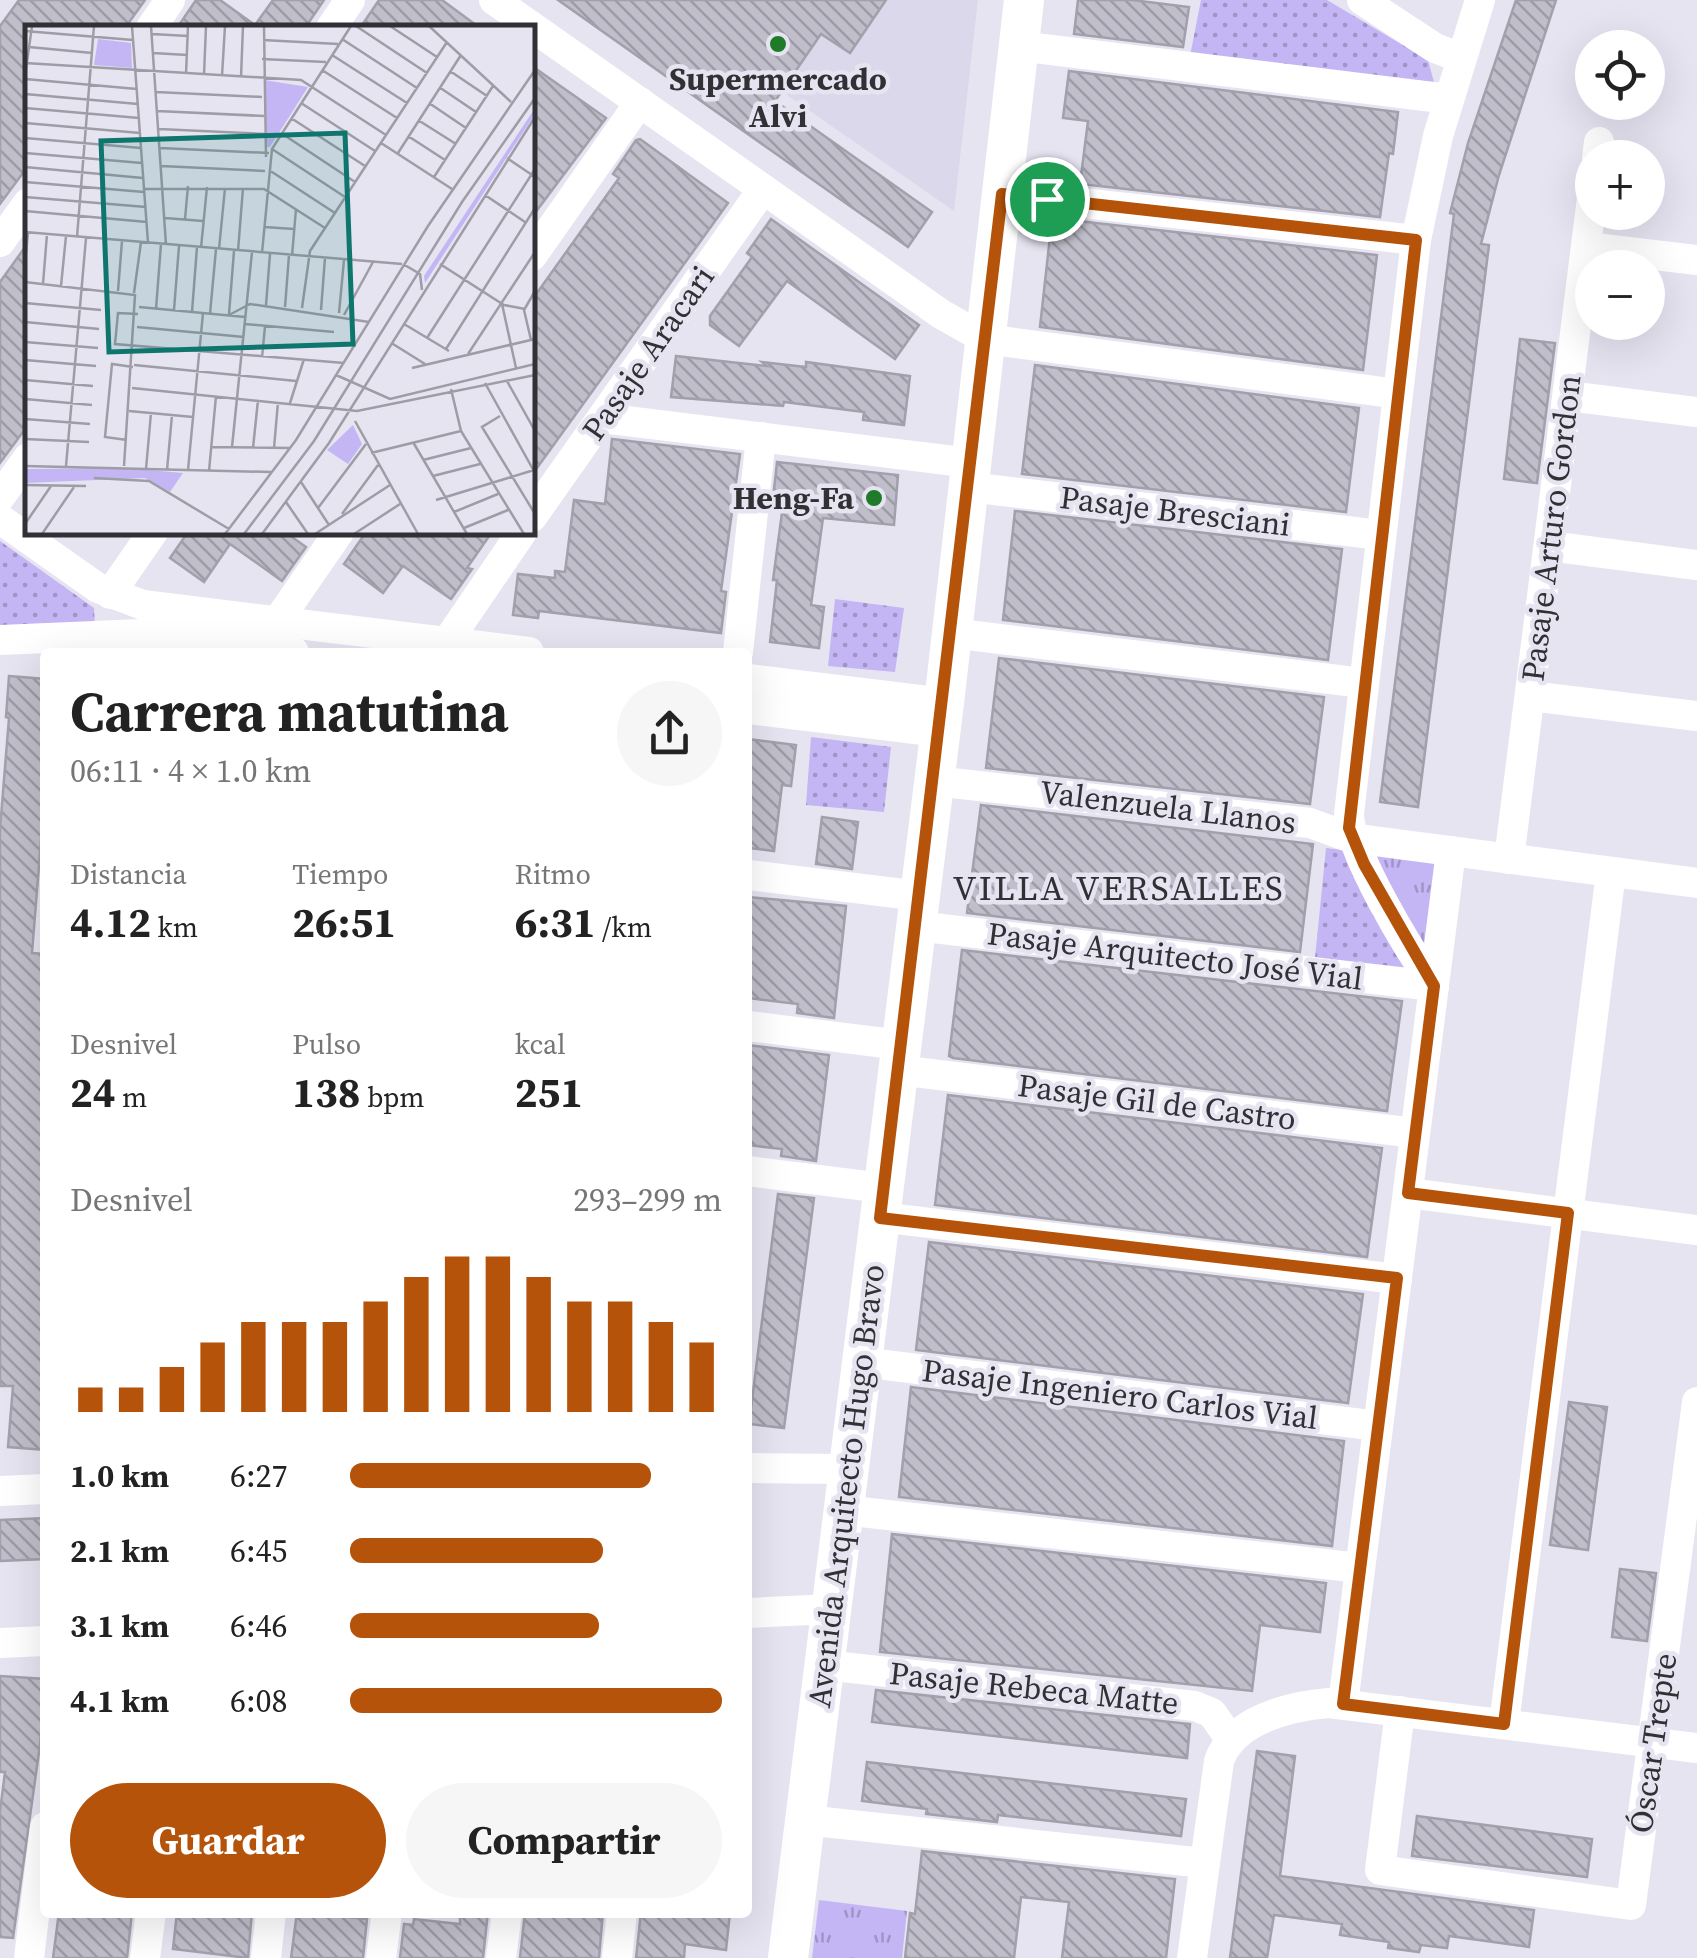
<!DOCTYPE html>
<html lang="es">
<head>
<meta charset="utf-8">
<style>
	:root { --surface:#fff; --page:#f6f6f6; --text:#222; --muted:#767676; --accent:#b45309 }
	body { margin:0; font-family:"Source Serif 4",serif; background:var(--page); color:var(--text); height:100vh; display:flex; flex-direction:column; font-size:38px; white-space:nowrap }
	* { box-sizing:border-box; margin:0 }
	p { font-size:32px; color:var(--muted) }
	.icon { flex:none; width:55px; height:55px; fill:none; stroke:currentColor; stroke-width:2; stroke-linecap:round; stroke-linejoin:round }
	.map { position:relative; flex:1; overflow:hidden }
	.details { position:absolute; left:40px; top:648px; width:712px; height:1270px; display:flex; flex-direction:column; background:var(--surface); border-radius:10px; box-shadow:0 10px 40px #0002 }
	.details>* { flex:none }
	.tools { position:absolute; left:1575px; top:30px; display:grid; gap:20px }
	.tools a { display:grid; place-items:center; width:90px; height:90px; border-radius:50%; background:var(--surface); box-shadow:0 10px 40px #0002; font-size:50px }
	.pin { position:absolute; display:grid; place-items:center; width:85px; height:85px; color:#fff; margin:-42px; border:5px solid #fff; border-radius:50%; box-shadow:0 2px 10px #0007 }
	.round { display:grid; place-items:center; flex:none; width:105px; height:105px; border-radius:52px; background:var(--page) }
	.head { display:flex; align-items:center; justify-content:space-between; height:170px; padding:0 30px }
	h1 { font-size:55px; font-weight:700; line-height:75px }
	.figures { display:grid; grid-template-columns:repeat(3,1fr); gap:15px; height:170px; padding:10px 30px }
	.figures div { display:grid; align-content:center }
	.figures b { font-size:42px; font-weight:700 }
	.figures small { font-size:28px; font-weight:400 }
	.figures p { font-size:28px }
	.chart { height:280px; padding:20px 30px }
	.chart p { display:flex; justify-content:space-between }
	.chart svg { width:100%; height:180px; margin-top:10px; stroke:var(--accent); stroke-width:6 }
	.action { display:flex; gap:20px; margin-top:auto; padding:20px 30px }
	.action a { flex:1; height:115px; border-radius:60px; background:var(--accent); color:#fff; font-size:40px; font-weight:700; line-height:115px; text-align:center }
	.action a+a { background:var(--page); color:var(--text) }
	ul { padding:0 30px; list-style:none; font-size:32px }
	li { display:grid; grid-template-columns:160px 120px 1fr; align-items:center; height:75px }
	li i { height:25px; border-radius:12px; background:var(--accent) }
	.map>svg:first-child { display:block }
</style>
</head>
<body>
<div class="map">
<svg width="1697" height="1958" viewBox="0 0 1697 1958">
	<defs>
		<pattern id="grass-tufts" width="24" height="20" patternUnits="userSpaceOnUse" patternTransform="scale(2.5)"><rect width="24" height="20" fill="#c4b6f5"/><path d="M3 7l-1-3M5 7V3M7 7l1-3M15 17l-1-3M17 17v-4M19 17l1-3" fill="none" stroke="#a094c7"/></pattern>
		<pattern id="park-dots" width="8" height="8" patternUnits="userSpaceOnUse" patternTransform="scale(2.5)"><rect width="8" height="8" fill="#c4b6f5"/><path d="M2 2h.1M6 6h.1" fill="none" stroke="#a094c7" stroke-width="1.8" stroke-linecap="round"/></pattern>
		<pattern id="building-back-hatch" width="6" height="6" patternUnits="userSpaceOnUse" patternTransform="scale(2.5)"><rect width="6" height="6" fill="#c0beca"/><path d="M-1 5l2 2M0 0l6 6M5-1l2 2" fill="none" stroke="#9d9ba5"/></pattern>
	</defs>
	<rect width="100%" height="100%" fill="#e6e4f1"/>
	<polygon fill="#dcd8ec" points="650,0 978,0 954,211"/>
	<g fill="url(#grass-tufts)">
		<polygon points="1366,850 1440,858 1429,958"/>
		<polygon points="819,1900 907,1911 902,1958 812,1958"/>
	</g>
	<g fill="url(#park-dots)">
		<polygon points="1201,0 1327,0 1428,60 1435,86 1190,56"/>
		<polygon points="0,541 94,608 95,628 0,632"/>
		<polygon points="835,599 904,608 895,672 828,666"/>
		<polygon points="811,737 891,747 884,812 806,805"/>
		<polygon points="1326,848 1352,851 1419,974 1314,968"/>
	</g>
	<g fill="url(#building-back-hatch)" stroke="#a3a0ac" stroke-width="2.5">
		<polygon points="19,0 145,0 125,28 28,28 28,166 0,204 0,26"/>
		<polygon points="196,0 220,0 255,25 273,0 324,0 305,28 177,28"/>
		<polygon points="379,0 442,0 480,28 360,28"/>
		<polygon points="558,0 886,0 850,53 821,34 775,101 932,212 908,247"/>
		<polygon points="1078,0 1132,0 1189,7 1183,47 1074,34"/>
		<polygon points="1516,0 1556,0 1499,175 1481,244 1489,245 1418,807 1380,802 1454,214 1450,213 1468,143"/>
		<polygon points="532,66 606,118 532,217"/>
		<polygon points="1069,71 1398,112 1393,154 1389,153 1380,217 1080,184 1088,121 1063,118"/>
		<polygon points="640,139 728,203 532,475 532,300 619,178 613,174 636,140"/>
		<polygon points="1052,218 1377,255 1363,370 1040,327"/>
		<polygon points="771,219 919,325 895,359 787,281 739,346 710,325 710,316 752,257 747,253"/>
		<polygon points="28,243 28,425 0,463 0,282"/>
		<polygon points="1520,339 1555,343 1537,483 1504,479"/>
		<polygon points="676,356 767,366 762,362 806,367 806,362 910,376 904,425 863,420 864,412 784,402 783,406 671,397"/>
		<polygon points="1035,365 1359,408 1346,512 1022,474"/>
		<polygon points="612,439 740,454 721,591 726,592 721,633 539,611 538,618 513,615 518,574 555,578 555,571 565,572 574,500 605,504"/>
		<polygon points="777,462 898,475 894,525 823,518 811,605 824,607 819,648 770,642 777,580 773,580 783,505 776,504 777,500 773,499"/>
		<polygon points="1015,511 1342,549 1328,660 1003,620"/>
		<polygon points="188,532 285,532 306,547 282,581 230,544 204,582 170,558"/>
		<polygon points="366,532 492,532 467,568 472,569 451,599 403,566 383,593 344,564"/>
		<polygon points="999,658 1324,697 1310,804 986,768"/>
		<polygon points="9,676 45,679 45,791 32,953 45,954 45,1450 8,1447 13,1386 0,1386 0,829 9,718 6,717"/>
		<polygon points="748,739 796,745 791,786 782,785 774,851 748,848"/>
		<polygon points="981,805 1313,844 1300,952 967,913"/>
		<polygon points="822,817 858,822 852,869 816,864"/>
		<polygon points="748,897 846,906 834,1018 797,1013 798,1004 748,998"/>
		<polygon points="962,950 1402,1001 1387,1111 953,1058 949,1056"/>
		<polygon points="748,1045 829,1055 816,1161 781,1156 782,1149 748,1145"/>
		<polygon points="948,1095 1382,1148 1367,1257 935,1205"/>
		<polygon points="778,1194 814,1198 784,1428 749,1424"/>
		<polygon points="929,1242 1363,1294 1348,1403 916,1350"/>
		<polygon points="911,1387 1344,1441 1332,1546 899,1497"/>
		<polygon points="1569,1402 1607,1407 1588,1550 1550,1545"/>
		<polygon points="45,1518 45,1559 0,1561 0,1520"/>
		<polygon points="892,1534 1326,1583 1320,1632 1260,1625 1252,1691 880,1652"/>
		<polygon points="1620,1569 1656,1573 1647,1641 1612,1637"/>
		<polygon points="0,1676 45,1679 40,1745 13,1938 0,1937 0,1811 5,1772 0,1772"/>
		<polygon points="876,1690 1190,1724 1187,1758 872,1722"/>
		<polygon points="1257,1751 1295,1756 1280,1876 1534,1910 1529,1947 1449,1936 1447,1948 1421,1945 1419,1952 1388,1948 1389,1942 1340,1935 1342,1924 1274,1915 1267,1958 1230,1958"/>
		<polygon points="867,1762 1186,1799 1181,1836 998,1815 997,1822 926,1814 927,1809 862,1801"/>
		<polygon points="1417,1816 1592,1839 1587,1877 1412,1856"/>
		<polygon points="922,1851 1175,1879 1166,1958 1062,1958 1069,1902 1021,1897 1014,1958 905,1958 910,1913 915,1914"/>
		<polygon points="59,1912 132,1912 127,1958 53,1958"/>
		<polygon points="177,1912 252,1912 248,1958 173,1949"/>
		<polygon points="297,1912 367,1919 363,1958 291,1958"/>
		<polygon points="460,1912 488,1912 483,1958 400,1958 404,1924 413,1925 414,1919 460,1924"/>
		<polygon points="525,1912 603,1912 599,1958 520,1958"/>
		<polygon points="641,1912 730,1912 726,1950 685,1944 684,1958 636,1958"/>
	</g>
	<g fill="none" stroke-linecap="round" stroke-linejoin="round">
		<g stroke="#fff" stroke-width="30">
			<polyline points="494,0 941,314 985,339 1398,394"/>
			<polyline points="1362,0 1435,48 1461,58"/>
			<polyline points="151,28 170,0"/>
			<polyline points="331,28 350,0"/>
			<polyline points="1019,46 1449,99"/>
			<polyline points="1597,158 1599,142"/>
			<polyline points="1002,194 1416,240"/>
			<polyline points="0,242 28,203"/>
			<polyline points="1587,247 1697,260"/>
			<polyline points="532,256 640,102"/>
			<polyline points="1568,396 1697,412"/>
			<polyline points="602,418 971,463"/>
			<polyline points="968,487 1381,535"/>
			<polyline points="0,497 28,458"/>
			<polyline points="532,517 763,189"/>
			<polyline points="0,519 98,588 143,605 529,652"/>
			<polyline points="1549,546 1697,565"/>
			<polyline points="110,594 153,532"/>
			<polyline points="277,622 339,532"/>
			<polyline points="951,633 1363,683"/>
			<polyline points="0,640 141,634 294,652"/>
			<polyline points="440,652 522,532"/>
			<polyline points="738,652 761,437"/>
			<polyline points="748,679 944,703"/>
			<polyline points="1530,696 1697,716"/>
			<polyline points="748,709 940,732"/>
			<polyline points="934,781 1310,823 1351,838 1697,883"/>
			<polyline points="1509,859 1592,198"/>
			<polyline points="748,875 920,896"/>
			<polyline points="916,926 1434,986"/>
			<path d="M1434 986C1410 951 1350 854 1349 814L1416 240 1438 136 1480 0"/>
			<polyline points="748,1026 901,1045"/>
			<polyline points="898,1070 1415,1133"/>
			<polyline points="748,1171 883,1188"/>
			<polyline points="1408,1193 1697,1230"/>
			<polyline points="880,1217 1397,1279"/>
			<polyline points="861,1362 1378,1426"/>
			<polyline points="748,1468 848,1469"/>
			<polyline points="0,1491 45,1489"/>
			<polyline points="843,1510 1360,1568"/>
			<polyline points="748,1613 831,1609"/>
			<polyline points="0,1643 45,1641"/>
			<polyline points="824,1665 1195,1706 1212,1713 1230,1739"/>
			<polyline points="1343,1704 1451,851"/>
			<polyline points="1400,1711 1380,1870 1631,1905 1697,1402"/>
			<polyline points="1504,1724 1611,872"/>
			<polyline points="805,1820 1204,1863"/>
			<polyline points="29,1958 45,1827"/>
			<polyline points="145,1958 151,1912"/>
			<polyline points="266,1958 271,1912"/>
			<polyline points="381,1958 387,1912"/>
			<polyline points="501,1958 507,1912"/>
			<polyline points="617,1958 622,1912"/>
			<path d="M1192 1958 1219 1761C1233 1720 1290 1706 1329 1703L1697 1748"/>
		</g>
		<polyline stroke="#fff" stroke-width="40" points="788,1958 944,703 1024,0"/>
	</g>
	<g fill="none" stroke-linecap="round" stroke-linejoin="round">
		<g stroke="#fff" stroke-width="20">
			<polygon id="route" points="1002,194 1416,240 1349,828 1364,864 1434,986 1408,1193 1568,1213 1504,1724 1343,1704 1397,1278 880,1218"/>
		</g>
		<use href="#route" stroke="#b45309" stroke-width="12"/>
	</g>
	<g fill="#1f7a29" stroke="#e6e4f1" stroke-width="4">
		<circle cx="778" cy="44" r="10"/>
		<circle cx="874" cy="498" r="10"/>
	</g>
	<g text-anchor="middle" stroke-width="9" stroke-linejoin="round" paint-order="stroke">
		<g font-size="32" font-weight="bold" fill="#313034" stroke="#e6e4f1">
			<text x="778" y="90">Supermercado<tspan x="778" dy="37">Alvi</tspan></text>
			<text x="854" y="509" text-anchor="end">Heng-Fa</text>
		</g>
		<g font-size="32" fill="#313034" stroke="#e6e4f1">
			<text transform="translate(648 353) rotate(-55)" y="11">Pasaje Aracari</text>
			<text transform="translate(1175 511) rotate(7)" y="11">Pasaje Bresciani</text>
			<text transform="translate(1551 528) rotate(-83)" y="11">Pasaje Arturo Gordon</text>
			<text transform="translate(1168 807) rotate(7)" y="11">Valenzuela Llanos</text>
			<text transform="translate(1175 956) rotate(7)" y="11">Pasaje Arquitecto José Vial</text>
			<text transform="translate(1157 1102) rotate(7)" y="11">Pasaje Gil de Castro</text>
			<text transform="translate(1120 1394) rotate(7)" y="11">Pasaje Ingeniero Carlos Vial</text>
			<text transform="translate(846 1486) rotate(-83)" y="11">Avenida Arquitecto Hugo Bravo</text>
			<text transform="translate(1034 1688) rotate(6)" y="11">Pasaje Rebeca Matte</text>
			<text transform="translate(1653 1743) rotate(-82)" y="11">Óscar Trepte</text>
		</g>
		<g font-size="35" letter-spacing="2.5" fill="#313034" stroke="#e6e4f1">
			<text x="1119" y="900">VILLA VERSALLES</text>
		</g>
	</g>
	<g transform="translate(25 25)">
		<rect width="510" height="510" fill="#e6e4f1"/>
		<path d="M510 83V89L400 258 399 251Z" fill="#c4b6f5"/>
		<path d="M73 14 106 18 107 43 69 40ZM239 55 283 62 245 122H242ZM328 400 337 419 323 439 302 425ZM101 443 158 448 145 467 120 453 0 458V444Z" fill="#c4b6f5"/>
		<path fill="none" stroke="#9e9ca5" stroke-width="2.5" d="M107 1 123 218M126 1 141 220M239 1 241 132M331 1 402 48M365 1 412 32M404 1 486 77M0 6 108 15M127 9 163 11M317 14 392 63M238 15 313 19M4 22 67 28M128 28 162 30M307 30 382 78M237 34 301 37M0 38 276 55 361 110M297 45 372 93M425 46 462 71M161 49 163 1M179 50 181 1M0 51 7 1M197 51 200 1M216 52 218 1M0 54 112 64M414 62 451 87M131 67 237 72M0 69 113 79M276 78 350 126M404 78 441 103M0 83 114 93M132 86 239 91M266 93 340 141M393 95 431 119M0 98 115 108M134 104 240 109M256 108 330 157M383 111 420 135M0 113 116 123M356 118 427 164M135 123 244 128M247 124 320 172M0 128 117 138M373 128 436 30M482 133 510 152M136 141 240 146M0 142 118 153M244 145 310 188M409 152 468 61M0 157 119 167M119 164H239L300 203M460 170 500 197M0 172 121 182M0 186 122 197M140 193 178 196M160 194 163 161M239 202 269 204M0 207 377 239M52 212 69 1M176 223 182 162M194 224 200 163M213 226 218 163M237 228 247 124 326 1M267 231 271 184M0 238 3 207M378 239 395 249 397 265M415 239 479 280 500 284M0 257 110 270 99 441M18 259 22 209M36 261 41 211M93 266 97 216M109 268 116 217M0 278 76 285M477 279 491 343M241 280 245 229M114 282 220 292M260 282 264 230M277 283 285 226 422 17M131 284 136 219M149 285 154 221M296 285 300 233M167 287 172 222M314 288 319 235M113 289 93 288 90 319 319 338M185 289 191 224M204 289 209 226M204 290 225 279 344 297M319 290 348 237M0 297 74 304M220 299 309 307M379 299 424 326M112 302 219 312M402 313 510 144M506 315 499 285 510 266M0 317 73 323M368 319 400 339M421 324 510 183M443 329 510 227M237 333 240 301M0 335 71 341M109 340 271 356M387 343 510 314M311 350 365 374 510 339M0 355 68 361M482 356 510 406M460 358 510 448M107 363 332 386 510 350M426 364 436 406 499 509M0 374 67 380M265 378 279 334M104 386 168 392M475 391 457 402 510 489M0 394 65 399M330 396 393 509M0 414 64 417M102 415 80 412 87 339 108 342M388 417 442 509M186 422 265 423M207 422 227 227M228 423 233 375M249 423 253 377M346 428 436 406M398 435 446 423M0 441 246 447M41 441 61 213M121 444 126 388M142 445 147 390M163 445 178 288M184 446 191 371M408 451 455 439M69 453 124 456 204 504M276 457 304 500M0 460 61 461M411 475 509 445M261 477 283 509M293 483 341 419M429 487 473 469M317 489 353 440M0 499 26 461M439 503 483 485M17 509 49 462M200 509 271 415 403 201 510 45M219 509 289 416 437 177 510 73M237 509 304 418 510 92M290 509 365 460M329 509 375 479"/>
		<path fill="#0f766e" fill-opacity="0.15" stroke="#0f766e" stroke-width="5" d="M320 108 328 319 84 327 76 116Z"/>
		<rect width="510" height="510" fill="none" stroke="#313034" stroke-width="5"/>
	</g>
</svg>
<div class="tools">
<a><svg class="icon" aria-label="locate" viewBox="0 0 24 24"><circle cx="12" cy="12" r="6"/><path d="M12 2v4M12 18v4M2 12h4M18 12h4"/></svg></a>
<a>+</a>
<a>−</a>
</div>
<div class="pin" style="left:1047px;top:199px;background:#1e9e55"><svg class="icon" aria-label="arrive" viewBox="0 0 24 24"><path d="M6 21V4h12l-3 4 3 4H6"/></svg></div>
<section class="details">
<div class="head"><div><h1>Carrera matutina</h1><p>06:11 · 4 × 1.0 km</p></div><a class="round"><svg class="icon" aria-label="share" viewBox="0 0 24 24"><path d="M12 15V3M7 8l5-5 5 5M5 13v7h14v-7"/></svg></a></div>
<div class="figures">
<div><p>Distancia</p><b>4.12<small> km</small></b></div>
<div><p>Tiempo</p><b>26:51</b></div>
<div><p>Ritmo</p><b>6:31<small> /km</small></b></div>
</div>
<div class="figures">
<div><p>Desnivel</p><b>24<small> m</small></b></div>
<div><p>Pulso</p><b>138<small> bpm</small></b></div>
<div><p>kcal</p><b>251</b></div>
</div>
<div class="chart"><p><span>Desnivel</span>293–299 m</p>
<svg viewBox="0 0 160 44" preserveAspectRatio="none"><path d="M5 44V38M15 44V38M25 44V33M35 44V27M45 44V22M55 44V22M65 44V22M75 44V17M85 44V11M95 44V6M105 44V6M115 44V11M125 44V17M135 44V17M145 44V22M155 44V27"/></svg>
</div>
<ul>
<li><b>1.0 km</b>6:27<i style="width:81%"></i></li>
<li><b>2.1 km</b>6:45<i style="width:68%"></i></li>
<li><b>3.1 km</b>6:46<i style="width:67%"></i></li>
<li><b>4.1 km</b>6:08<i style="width:100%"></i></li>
</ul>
<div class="action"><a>Guardar</a><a>Compartir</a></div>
</section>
</div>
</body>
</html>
